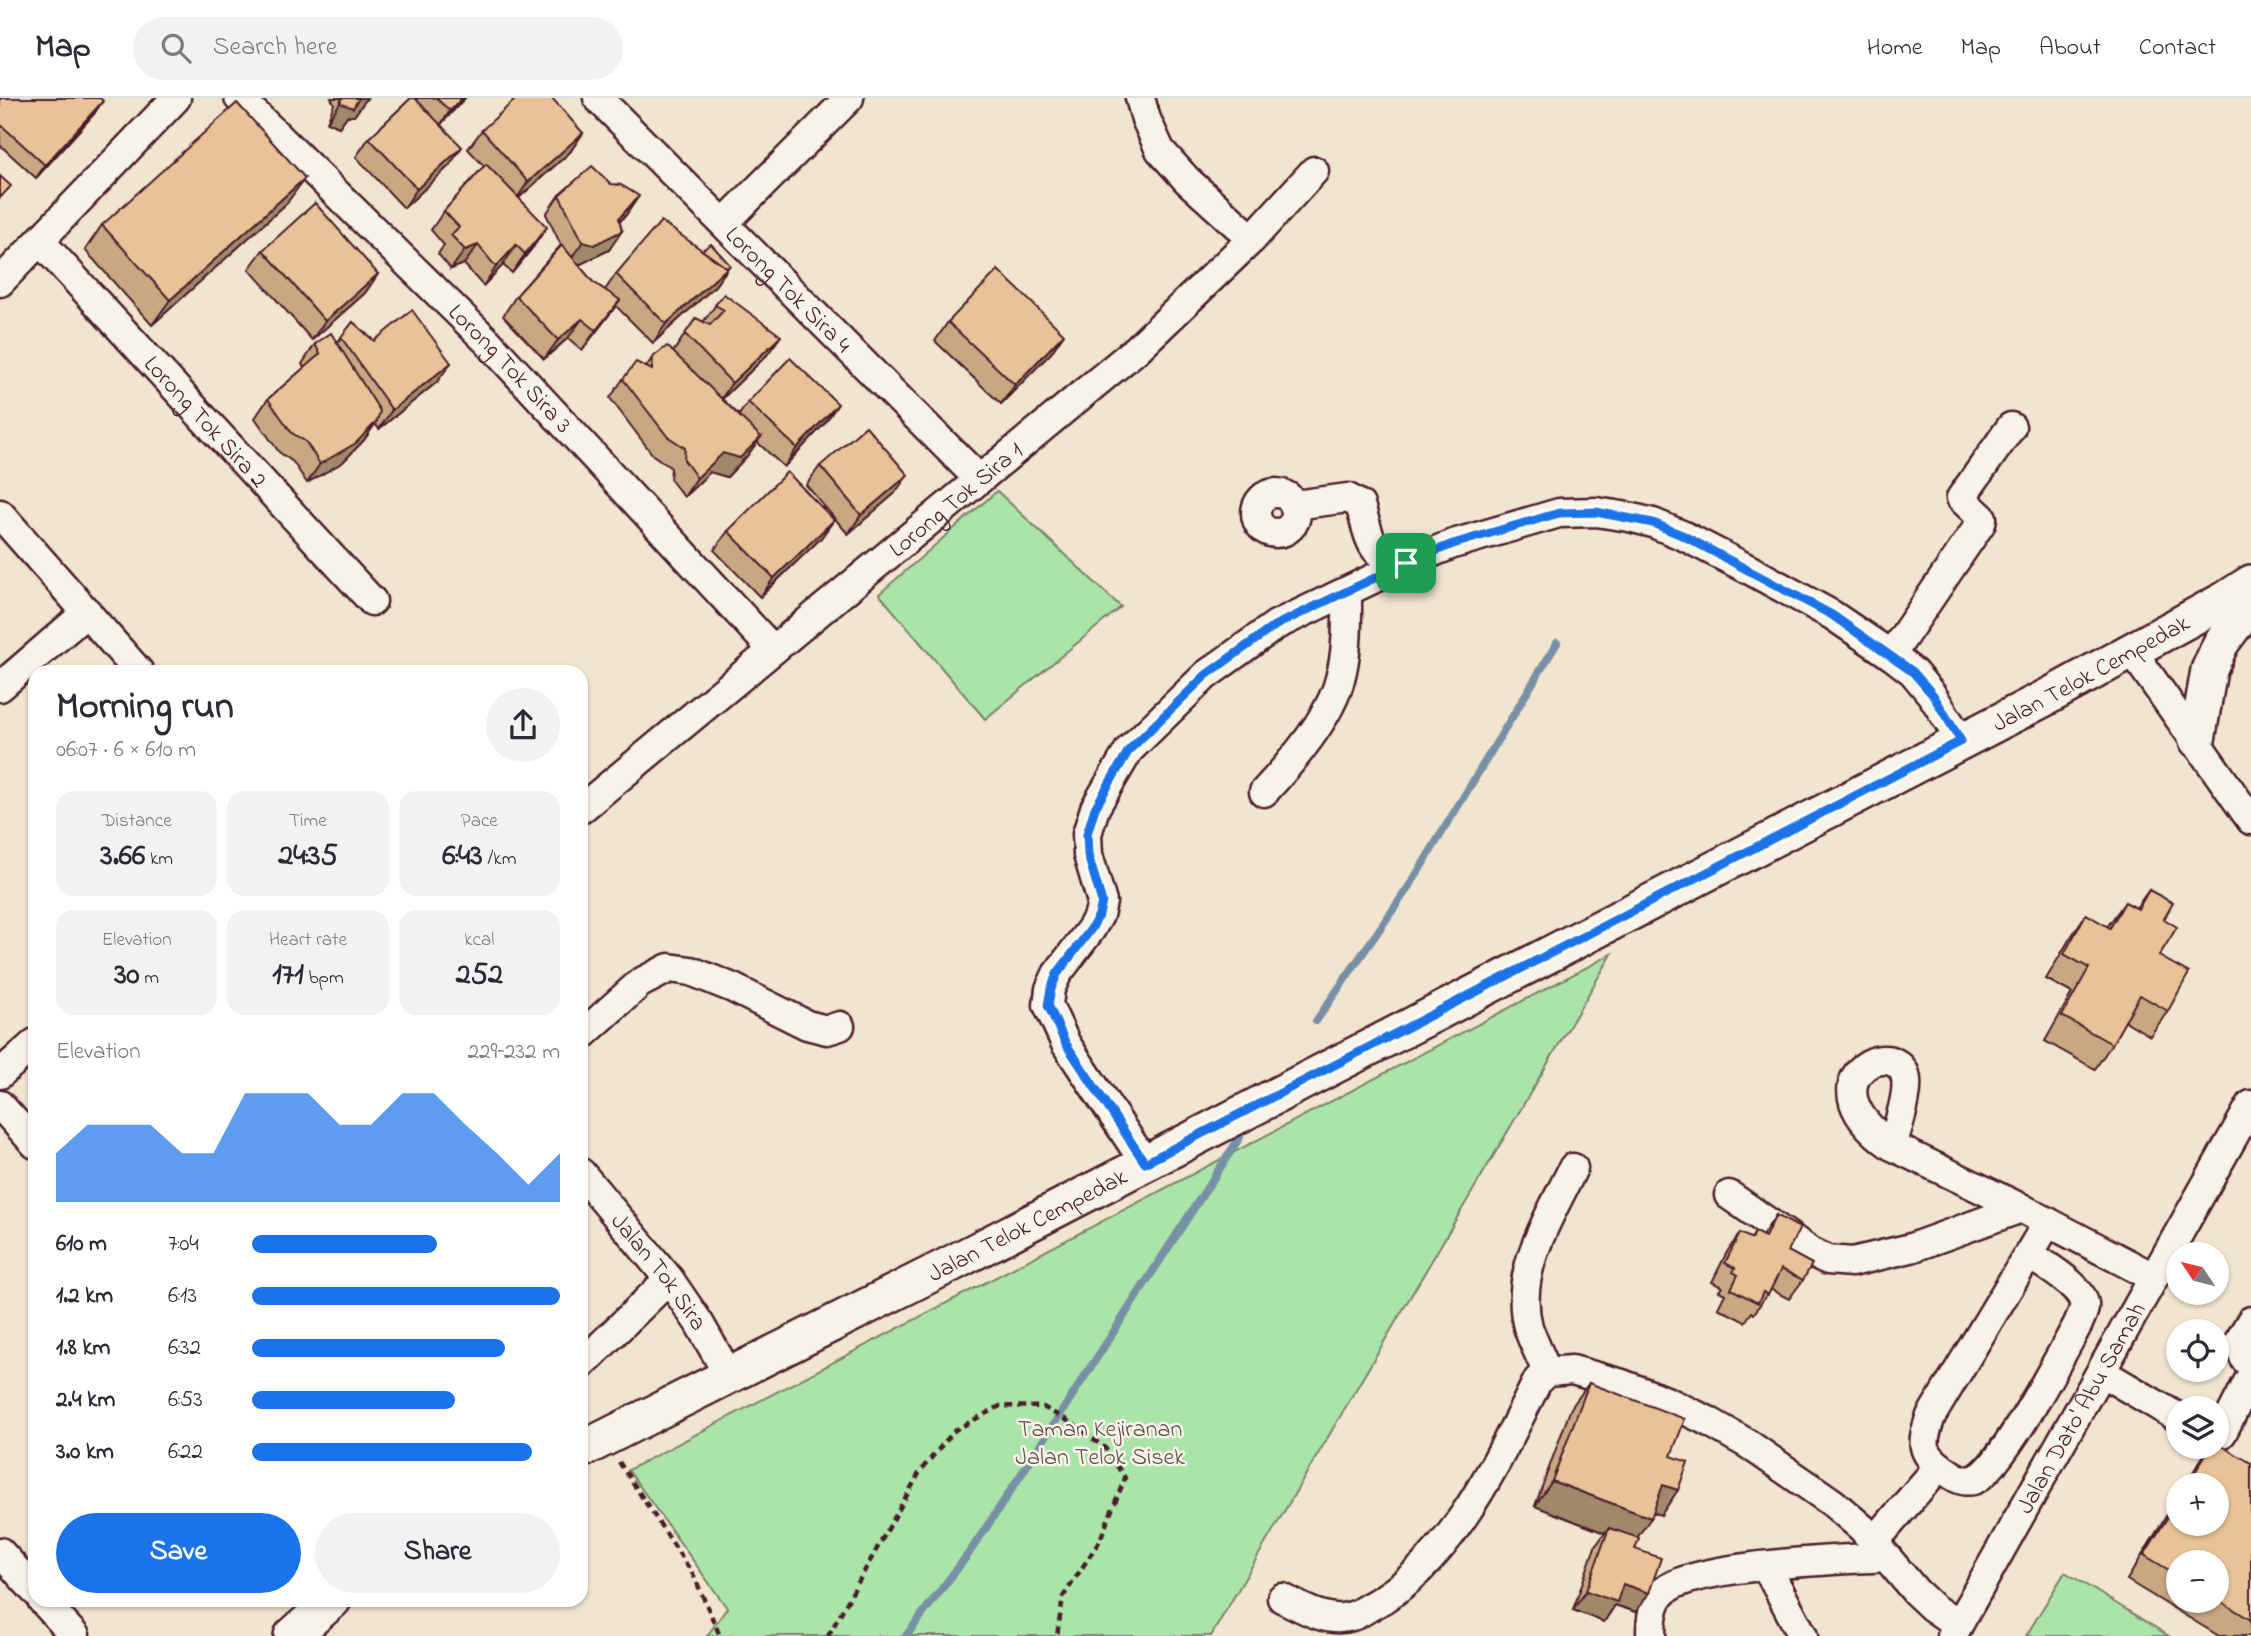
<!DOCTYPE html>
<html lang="en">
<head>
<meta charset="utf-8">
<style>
	:root { --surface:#fff; --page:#f2f2f3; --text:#2b2b33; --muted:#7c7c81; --line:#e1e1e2; --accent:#1a73e8 }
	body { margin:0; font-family:"Indie Flower",sans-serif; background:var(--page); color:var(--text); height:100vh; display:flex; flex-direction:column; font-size:26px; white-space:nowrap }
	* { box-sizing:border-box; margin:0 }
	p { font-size:23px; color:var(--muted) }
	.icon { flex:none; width:38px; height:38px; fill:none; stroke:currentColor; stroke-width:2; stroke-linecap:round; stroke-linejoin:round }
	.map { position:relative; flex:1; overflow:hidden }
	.details { position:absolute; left:28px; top:567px; width:560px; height:942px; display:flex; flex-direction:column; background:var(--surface); border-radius:21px; box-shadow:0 2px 5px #0004 }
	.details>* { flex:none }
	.needle { width:46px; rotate:305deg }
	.buttons { position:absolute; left:2166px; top:1144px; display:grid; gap:14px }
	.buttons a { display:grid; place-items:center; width:63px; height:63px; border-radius:50%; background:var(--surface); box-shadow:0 2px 5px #0004; font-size:35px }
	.pin { position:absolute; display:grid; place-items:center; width:60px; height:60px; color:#fff; margin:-30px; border-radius:14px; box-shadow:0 4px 10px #0006 }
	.round { display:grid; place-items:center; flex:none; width:74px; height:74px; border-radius:37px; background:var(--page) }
	.overview { display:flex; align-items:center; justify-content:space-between; height:119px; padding:0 28px }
	h1 { font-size:38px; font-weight:700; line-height:52px }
	.stats { display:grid; grid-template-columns:repeat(3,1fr); gap:10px; height:119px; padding:7px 28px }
	.stats div { display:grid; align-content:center; border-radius:18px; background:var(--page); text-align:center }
	.stats b { font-size:30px; font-weight:700 }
	.stats small { font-size:19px; font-weight:400 }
	.stats p { font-size:19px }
	.chart { height:196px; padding:14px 28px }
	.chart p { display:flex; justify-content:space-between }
	.chart svg { width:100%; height:126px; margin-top:7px; fill:var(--accent); opacity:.7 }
	.primary-button { display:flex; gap:14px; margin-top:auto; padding:14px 28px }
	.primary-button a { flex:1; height:80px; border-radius:42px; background:var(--accent); color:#fff; font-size:28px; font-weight:700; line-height:80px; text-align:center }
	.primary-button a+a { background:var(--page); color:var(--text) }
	ul { padding:0 28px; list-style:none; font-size:23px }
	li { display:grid; grid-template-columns:112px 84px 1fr; align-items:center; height:52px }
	li i { height:18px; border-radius:9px; background:var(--accent) }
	header { display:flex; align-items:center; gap:42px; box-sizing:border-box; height:98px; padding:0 35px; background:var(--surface); border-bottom:2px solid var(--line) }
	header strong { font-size:33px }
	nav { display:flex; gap:38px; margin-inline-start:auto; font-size:24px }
	.search { width:490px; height:63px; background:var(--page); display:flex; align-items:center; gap:18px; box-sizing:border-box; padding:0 24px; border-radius:38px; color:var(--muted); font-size:26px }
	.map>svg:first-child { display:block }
</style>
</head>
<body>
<header>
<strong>Map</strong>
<div class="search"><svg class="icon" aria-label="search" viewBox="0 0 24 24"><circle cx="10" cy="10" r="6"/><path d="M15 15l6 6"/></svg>Search here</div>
<nav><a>Home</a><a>Map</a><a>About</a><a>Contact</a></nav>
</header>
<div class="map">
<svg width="2251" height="1538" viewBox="0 0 2251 1538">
	<rect width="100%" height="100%" fill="#f2e5d0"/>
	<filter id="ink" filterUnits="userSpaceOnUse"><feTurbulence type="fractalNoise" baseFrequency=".0143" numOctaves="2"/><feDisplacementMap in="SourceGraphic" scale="14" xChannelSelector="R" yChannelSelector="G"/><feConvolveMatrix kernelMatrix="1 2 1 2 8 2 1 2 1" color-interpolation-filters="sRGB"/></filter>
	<g filter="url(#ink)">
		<g fill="#aae4a8" stroke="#7a826a" stroke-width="2">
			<polygon points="997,393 1121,509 985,621 879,496"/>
			<polygon points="1612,856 1211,1538 707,1538 727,1510 628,1372"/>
			<polygon points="2065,1474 2169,1538 2026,1538"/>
		</g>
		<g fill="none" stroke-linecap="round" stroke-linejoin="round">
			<g stroke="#7790a5" stroke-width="8">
				<polyline points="1316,923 1410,787 1557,545"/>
				<polyline points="906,1538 969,1455 998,1412 1240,1039"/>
			</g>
			<g stroke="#4a1f2b" stroke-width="33">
				<g id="minor">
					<path id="s1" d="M239 0 488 244 773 552"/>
					<path id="s2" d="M598 0 979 381"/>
					<polyline points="1140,0 1146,21 1160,52 1187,82 1252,141"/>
					<polyline points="724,125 849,0"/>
					<path id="s3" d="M40 143 372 503"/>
					<polyline points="0,184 176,0"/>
					<circle cx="1276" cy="415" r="20"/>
					<path d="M1294 407 1348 400 1360 407C1370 438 1369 462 1406 465"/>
					<polyline points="0,416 139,574"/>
					<polyline points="2132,553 2251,722"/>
					<polyline points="1891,557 1981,425 1982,420 1961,400 2011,329"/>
					<polyline points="0,589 87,514"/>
					<path d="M1264 694C1291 665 1331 619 1340 581 1348 552 1347 523 1347 494"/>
					<path id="s4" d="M581 711 1137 251 1252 141 1314 73"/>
					<polyline points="581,938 640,885 669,870 691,873 733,890 807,927 827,932 840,928"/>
					<polyline points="0,976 35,945"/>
					<polyline points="0,1007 35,1046"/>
					<path d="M1892 1048C1897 1031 1912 990 1904 974 1887 939 1804 986 1892 1048L2021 1110 2153 1179"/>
					<polyline points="1145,1065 1066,946 1048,907 1050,891 1057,876 1091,831 1099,817 1102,804 1088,757 1087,736 1095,710 1129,652 1206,577 1276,527 1406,465 1453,446 1559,415 1596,414 1629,419 1653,425 1684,438 1752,473 1832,517 1891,557 1913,574 1932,597 1961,643"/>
					<path id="s5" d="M581 1075 669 1181 699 1225 729 1278"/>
					<polyline points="1729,1097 1811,1154 1828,1162 1852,1164 1911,1150 2021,1110"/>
					<polyline points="2251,1223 2238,1245 2245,1261 2251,1264"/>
					<polyline points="581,1267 669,1181"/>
					<path d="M1547 1274C1541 1259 1533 1244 1528 1229 1513 1173 1550 1119 1573 1070"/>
					<polyline points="2101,1274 2179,1320"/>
					<polyline points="2217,1339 2222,1335 2251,1278"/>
					<path d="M1939 1368C1949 1375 1960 1385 1973 1382 1999 1376 2063 1253 2078 1226 2080 1221 2083 1215 2084 1210 2087 1190 2044 1167 2029 1156"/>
					<path d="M1874 1444 1939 1368C1919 1352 1923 1341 1931 1318L2048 1124"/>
					<polyline points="0,1454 35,1493"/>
					<polyline points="1766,1468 1803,1538"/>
					<path d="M1282 1500C1303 1510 1328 1526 1352 1518 1359 1516 1365 1511 1371 1508 1452 1465 1498 1361 1538 1282L1547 1274 1572 1272 1622 1286 1666 1303 1708 1323 1748 1346 1833 1405 1862 1430 1916 1494 1932 1509 1958 1527"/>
					<polyline points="42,1502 75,1538"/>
					<path d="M1651 1538C1651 1523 1652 1504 1664 1493 1694 1466 1842 1462 1887 1459"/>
					<path id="s6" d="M1952 1538 2251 1007"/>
				</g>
			</g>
			<g stroke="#4a1f2b" stroke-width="40">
				<g id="major">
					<polyline points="2197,642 2209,572 2221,545 2251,505"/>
					<path id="s7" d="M581 1352 943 1170 2049 598 2226 501 2251 485"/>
					<polyline points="292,1538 333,1502"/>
				</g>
			</g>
			<g stroke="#4a1f2b" stroke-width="4.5" stroke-dasharray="7 5" stroke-linecap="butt">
				<polyline points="619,1364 694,1478 720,1538"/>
				<polyline points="828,1538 921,1372 955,1332 1000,1308 1043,1309 1070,1324 1105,1350 1125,1380 1099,1444 1063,1499 1057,1538"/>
			</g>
			<use href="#minor" stroke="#f7f3e8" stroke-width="28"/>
			<use href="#major" stroke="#f7f3e8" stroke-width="35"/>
		</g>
		<g fill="#c8a883" stroke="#4a1f2b" stroke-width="2" fill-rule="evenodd">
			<polygon points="0,0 94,16 36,80 0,47"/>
			<polygon points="331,0 367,0 354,18 347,18 339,29 327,24 334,6"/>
			<polygon points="411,0 465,0 441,26 449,68 404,110 356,59 369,40"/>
			<polygon points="482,32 583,35 570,54 519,100 534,148 512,175 503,167 483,188 464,166 451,171 438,156 444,147 431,132 444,113 484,68 468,51"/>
			<polygon points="611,86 626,117 620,123 609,152 581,166 577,165 593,184 605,192 616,176 726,173 714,189 653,245 616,208 582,252 568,240 544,261 503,218 516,198 561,147 546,116 559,97"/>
			<polygon points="287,105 152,227 85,152 102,127"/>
			<polygon points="263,152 378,176 365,195 312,242 249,171"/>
			<polygon points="724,196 767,257 722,301 739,317 748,304 825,325 784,369 757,344 747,358 727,379 710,374 684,399 670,381 671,370 653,357 610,300 623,281 646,269 653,259 673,254 696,220 703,224"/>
			<polygon points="353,224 374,243 437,284 379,331 375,326 364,342 343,364 307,385 293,364 279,354 255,320 268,301 304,270 302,266 315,246 337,245"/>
			<polygon points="948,224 1051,255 1001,306 935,243"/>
			<polygon points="820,368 894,396 848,436 806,387"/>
			<polygon points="834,422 820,441 760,499 714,452 728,433"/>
			<polygon points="2149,792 2164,821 2159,858 2168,913 2150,938 2125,923 2112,946 2095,971 2045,943 2072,895 2046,881 2069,842 2086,816 2107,829 2125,804 2136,810"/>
			<polygon points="1776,1117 1788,1153 1803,1182 1789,1201 1770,1191 1754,1216 1752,1214 1745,1224 1718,1210 1725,1196 1719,1193 1722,1189 1712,1184 1727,1154 1740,1135 1751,1141 1755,1134 1762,1138"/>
			<polygon points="1589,1285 1671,1358 1661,1417 1653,1414 1637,1440 1635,1451 1636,1514 1615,1507 1604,1524 1573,1512 1595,1449 1605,1435 1535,1408 1571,1310"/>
			<path d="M2209 1349 2251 1365V1538H2219L2127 1482 2179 1397V1426L2217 1388H2184ZM2179 1465H2217V1503H2179Z"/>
		</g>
		<g fill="#a2886a" stroke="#4a1f2b" stroke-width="2">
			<polygon points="359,0 367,0 354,18 347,18 339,29 327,24 340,5"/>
			<polygon points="462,0 465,0 441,26 450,13"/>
			<polygon points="103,3 94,16 36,80 45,67"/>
			<polygon points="583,35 570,54 515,103 528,84"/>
			<polygon points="462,49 449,68 404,110 417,91"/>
			<polygon points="305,80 287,105 152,227 170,202"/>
			<polygon points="639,98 626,117 605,139 619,120"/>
			<polygon points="547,129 534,148 512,175 525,156"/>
			<polygon points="622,133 609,152 581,166 569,163 583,144"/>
			<polygon points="478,147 464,166 451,171 465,152"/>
			<polygon points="516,147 503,167 483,188 496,169"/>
			<polygon points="730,167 714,189 653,245 666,226"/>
			<polygon points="378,176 365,195 312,242 325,223"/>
			<polygon points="620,202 606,221 582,252 596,232"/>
			<polygon points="582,221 568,240 544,261 558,242"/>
			<polygon points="1064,236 1051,255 1001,306 1015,287"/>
			<polygon points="781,238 767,257 719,304 732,285"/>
			<polygon points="451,265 437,284 379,331 392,312"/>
			<polygon points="838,306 825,325 784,369 797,350"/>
			<polygon points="377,323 364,342 343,364 307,385 320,366"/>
			<polygon points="761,339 747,358 727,379 710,374 684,399 697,380 723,355"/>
			<polygon points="908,377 894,396 848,436 861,417"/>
			<polygon points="834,422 820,441 760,499 774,480"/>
			<polygon points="1552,1383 1651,1420 1633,1445 1609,1430 1605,1435 1535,1408"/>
			<polygon points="1663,1387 1678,1392 1661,1417 1646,1412"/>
			<polygon points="1623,1486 1649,1495 1636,1514 1615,1507 1604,1524 1573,1512 1586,1493"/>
		</g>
		<g fill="#e8c398" stroke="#4a1f2b" stroke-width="2">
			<polygon points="0,0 100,0 103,3 45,67 0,26"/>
			<polygon points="342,0 359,0 353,10 340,5"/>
			<polygon points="411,0 415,0 462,49 417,91 369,40"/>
			<polygon points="436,0 462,0 450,13"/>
			<polygon points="517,0 552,0 583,35 528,84 482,32"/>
			<polygon points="237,5 305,80 170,202 102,127"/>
			<polygon points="486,66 547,129 525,156 516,147 496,169 478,147 465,152 451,137 459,129 444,113"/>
			<polygon points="592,68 611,86 621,87 639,98 619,120 622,133 594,147 583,144 559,97"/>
			<polygon points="0,78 11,88 0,100"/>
			<polygon points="315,105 378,176 325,223 263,152"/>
			<polygon points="661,123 727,170 666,226 616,176"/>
			<polygon points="711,146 730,167 727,170 702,152"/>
			<polygon points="562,147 593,184 620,202 596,232 582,221 558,242 516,198"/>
			<polygon points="998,172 1064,236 1015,287 948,224"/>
			<polygon points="724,196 781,238 732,285 685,236 696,220 710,227 724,212 715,207"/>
			<polygon points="412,212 451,265 392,312 341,239 353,224 374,243"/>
			<polygon points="331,235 380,313 377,323 356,345 320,366 306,344 292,335 268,301 320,256 315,246"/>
			<polygon points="667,248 761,339 740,360 723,355 697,380 684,362 685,350 667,338 623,281 636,264 652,272 653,259"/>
			<polygon points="790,260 838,306 797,350 748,304"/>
			<polygon points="866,328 908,377 861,417 820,368"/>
			<polygon points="787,374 834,422 774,480 728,433"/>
			<polygon points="2149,792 2173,805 2164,821 2177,829 2159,858 2189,875 2168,913 2140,897 2112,946 2062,918 2089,870 2064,856 2086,816 2110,830 2125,804 2138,811"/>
			<polygon points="1776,1117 1800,1130 1788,1153 1812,1166 1803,1182 1781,1171 1768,1197 1763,1194 1758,1205 1731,1191 1738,1177 1733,1174 1735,1170 1725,1165 1740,1135 1752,1141 1755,1134 1765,1139"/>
			<polygon points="1589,1285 1685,1321 1671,1358 1688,1364 1678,1392 1663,1387 1651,1420 1552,1383"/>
			<polygon points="2217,1345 2251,1365 2251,1522 2217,1501 2217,1465 2179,1465 2179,1478 2144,1457 2179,1401 2179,1426 2217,1426 2217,1388 2187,1388 2210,1349 2217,1349"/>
			<polygon points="1609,1430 1639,1440 1635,1451 1661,1460 1649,1495 1623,1486 1617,1504 1586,1493"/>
		</g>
	</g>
	<g fill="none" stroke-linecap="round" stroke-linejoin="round" filter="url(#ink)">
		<g stroke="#fff" stroke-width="14">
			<polygon id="route" points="1596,414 1653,425 1684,438 1832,517 1913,574 1933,597 1961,643 1145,1065 1066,946 1048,907 1051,891 1057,876 1091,831 1099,817 1102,804 1088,757 1087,736 1095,710 1129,652 1206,577 1276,527 1406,465 1453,446 1559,415"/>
		</g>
		<use href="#route" stroke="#1a73e8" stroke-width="9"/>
	</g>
	<g text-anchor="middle" stroke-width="5" stroke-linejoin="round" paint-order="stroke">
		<g font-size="24" fill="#4a1f2b" stroke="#f7f3e8">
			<text dy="8" stroke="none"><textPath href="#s2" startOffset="270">Lorong Tok Sira 4</textPath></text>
			<text dy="8" stroke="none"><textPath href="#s1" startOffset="383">Lorong Tok Sira 3</textPath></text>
			<text dy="8" stroke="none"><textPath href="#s3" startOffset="245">Lorong Tok Sira 2</textPath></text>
			<text dy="8" stroke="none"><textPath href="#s4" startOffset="486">Lorong Tok Sira 1</textPath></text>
			<text dy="8" stroke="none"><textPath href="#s7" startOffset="1698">Jalan Telok Cempedak</textPath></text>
			<text dy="8" stroke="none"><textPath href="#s7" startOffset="500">Jalan Telok Cempedak</textPath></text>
			<text dy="8" stroke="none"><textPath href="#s5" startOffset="126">Jalan Tok Sira</textPath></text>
			<text dy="8" stroke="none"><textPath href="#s6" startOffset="262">Jalan Dato' Abu Samah</textPath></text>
		</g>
		<g font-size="24" fill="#62504a" stroke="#f7f3e8">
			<text x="1100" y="1338">Taman Kejiranan<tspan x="1100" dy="28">Jalan Telok Sisek</tspan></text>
		</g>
	</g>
</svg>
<div class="buttons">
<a><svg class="needle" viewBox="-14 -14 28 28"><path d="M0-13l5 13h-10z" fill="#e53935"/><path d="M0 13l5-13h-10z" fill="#7c7c81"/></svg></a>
<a><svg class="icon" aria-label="locate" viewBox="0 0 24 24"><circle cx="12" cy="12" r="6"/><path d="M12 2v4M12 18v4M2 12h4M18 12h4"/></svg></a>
<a><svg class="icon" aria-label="layers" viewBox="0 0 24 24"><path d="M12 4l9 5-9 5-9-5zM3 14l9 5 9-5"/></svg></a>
<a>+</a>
<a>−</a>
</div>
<div class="pin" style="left:1406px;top:465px;background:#1e9e55"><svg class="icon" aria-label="arrive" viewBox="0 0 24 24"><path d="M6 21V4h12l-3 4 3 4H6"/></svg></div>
<section class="details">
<div class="overview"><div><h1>Morning run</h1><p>06:07 · 6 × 610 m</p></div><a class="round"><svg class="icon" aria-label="share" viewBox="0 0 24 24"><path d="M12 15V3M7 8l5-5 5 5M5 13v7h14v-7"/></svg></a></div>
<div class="stats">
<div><p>Distance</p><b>3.66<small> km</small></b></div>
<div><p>Time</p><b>24:35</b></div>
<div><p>Pace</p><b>6:43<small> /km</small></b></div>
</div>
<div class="stats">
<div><p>Elevation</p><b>30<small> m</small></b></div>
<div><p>Heart rate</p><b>171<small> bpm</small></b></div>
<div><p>kcal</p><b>252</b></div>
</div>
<div class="chart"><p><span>Elevation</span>229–232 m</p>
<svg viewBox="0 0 160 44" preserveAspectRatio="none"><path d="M0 44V27L10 17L20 17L30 17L40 27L50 27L60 6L70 6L80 6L90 17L100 17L110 6L120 6L130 17L140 27L150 38L160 27V44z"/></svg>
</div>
<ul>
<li><b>610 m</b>7:04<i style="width:60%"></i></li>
<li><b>1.2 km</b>6:13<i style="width:100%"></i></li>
<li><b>1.8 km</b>6:32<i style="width:82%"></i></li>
<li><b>2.4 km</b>6:53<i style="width:66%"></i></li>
<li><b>3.0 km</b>6:22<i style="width:91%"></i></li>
</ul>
<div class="primary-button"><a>Save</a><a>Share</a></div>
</section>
</div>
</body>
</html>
